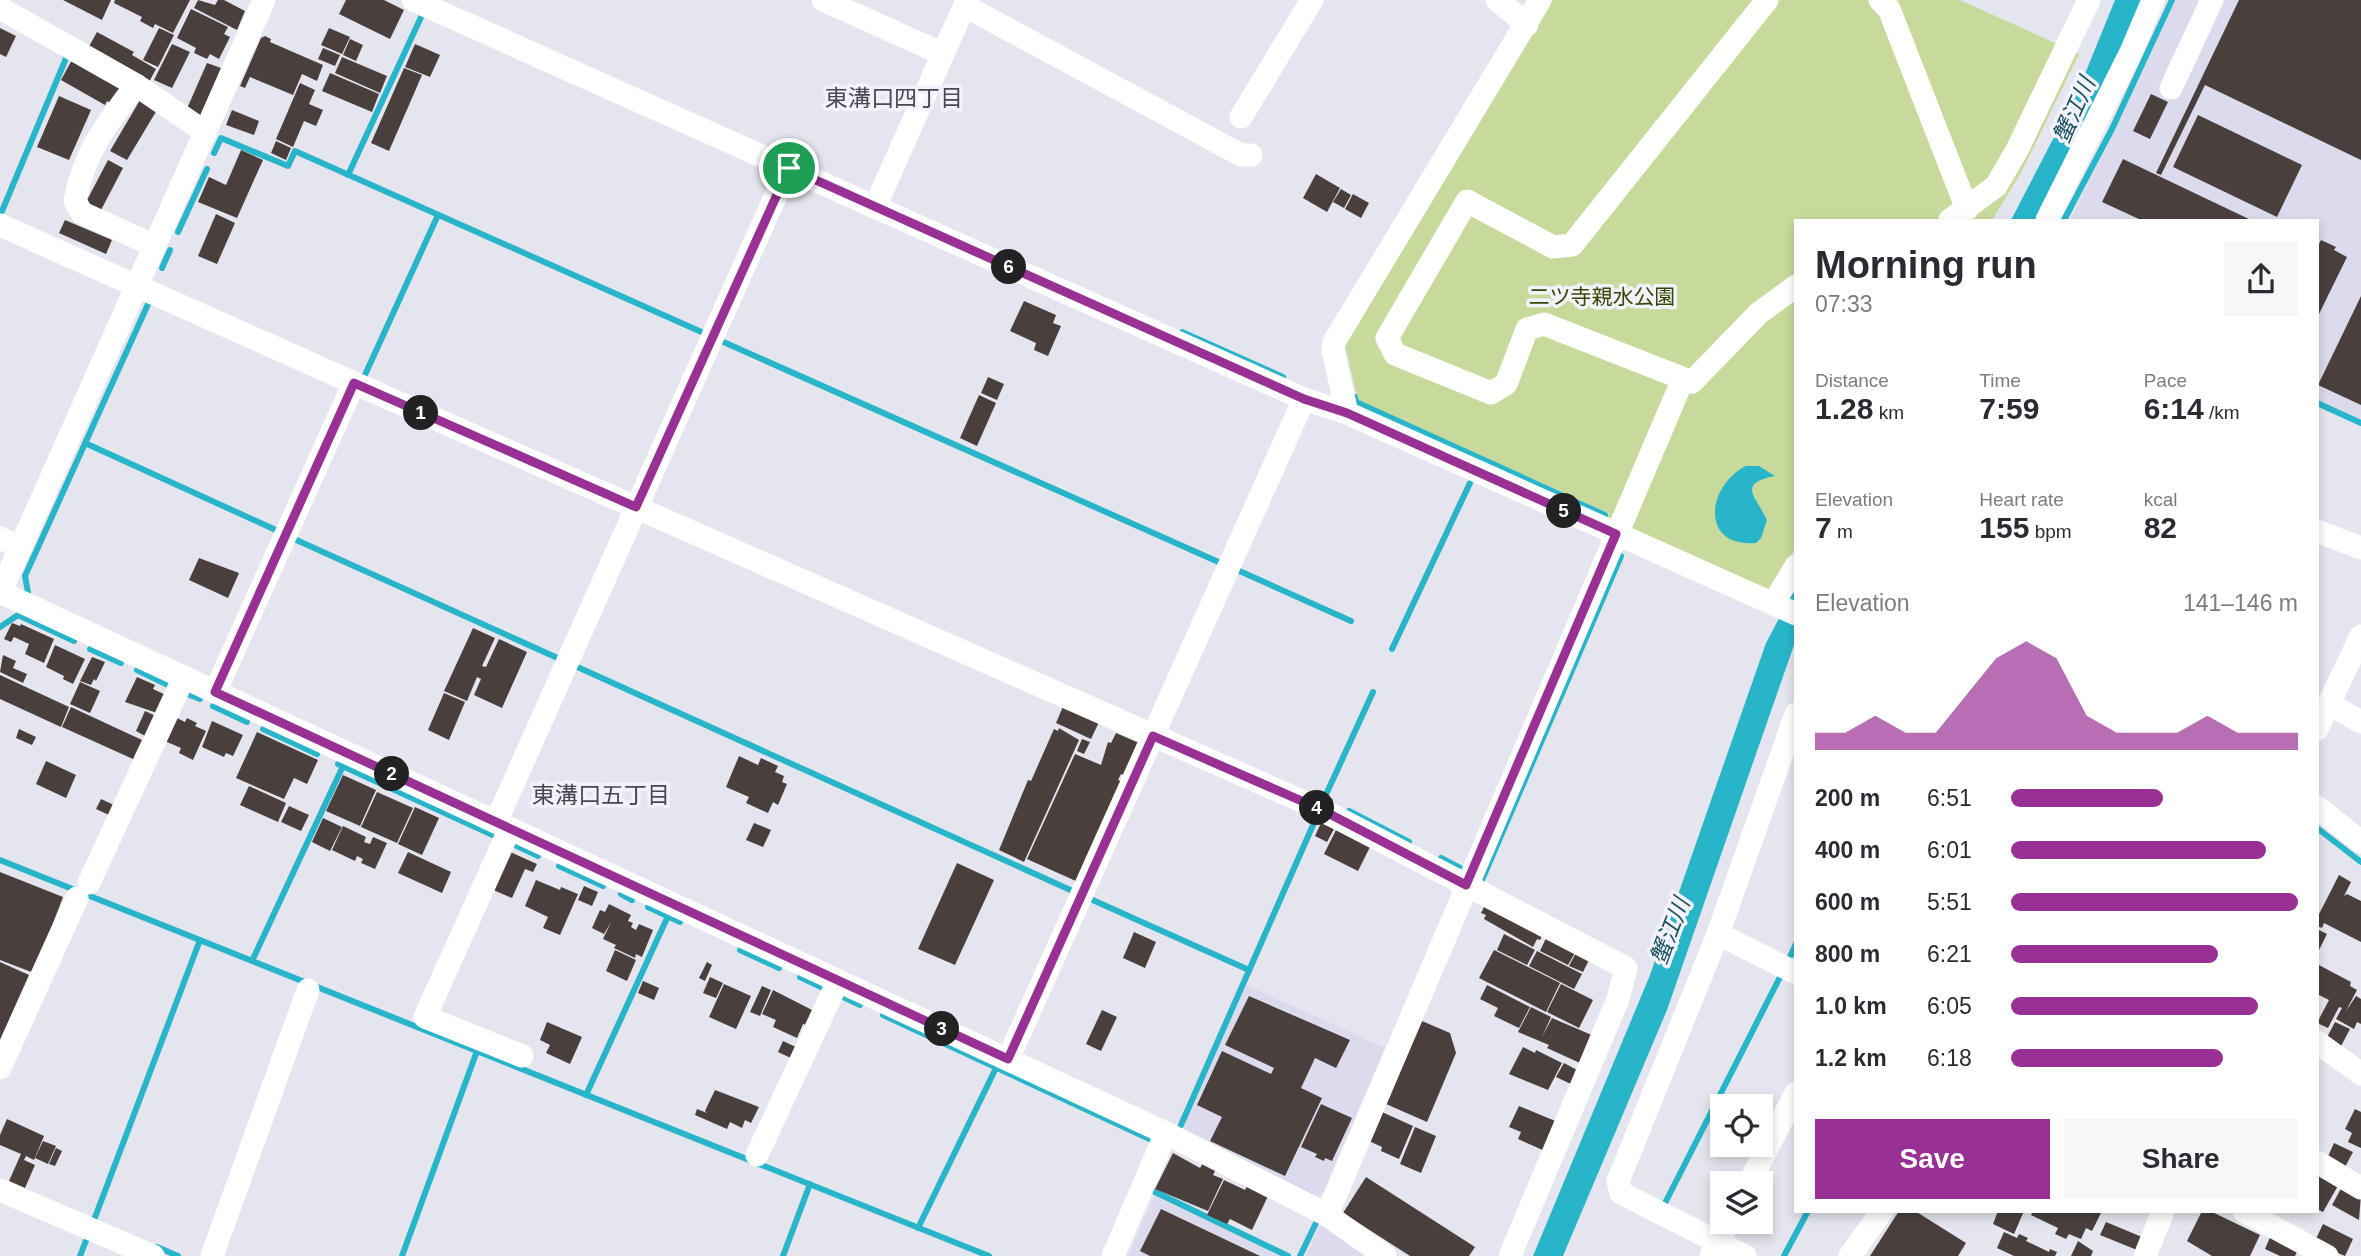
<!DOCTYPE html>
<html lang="en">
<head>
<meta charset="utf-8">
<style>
	:root { --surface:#fff; --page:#f7f7f7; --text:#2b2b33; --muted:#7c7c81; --accent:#993194 }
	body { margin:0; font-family:Arial,"Noto Sans JP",sans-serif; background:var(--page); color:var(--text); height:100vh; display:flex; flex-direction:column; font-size:26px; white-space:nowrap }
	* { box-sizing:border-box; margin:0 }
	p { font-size:23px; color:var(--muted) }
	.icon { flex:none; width:38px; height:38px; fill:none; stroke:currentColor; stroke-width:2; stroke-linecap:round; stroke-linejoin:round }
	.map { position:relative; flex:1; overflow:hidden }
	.sheet { position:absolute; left:1794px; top:219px; width:525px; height:994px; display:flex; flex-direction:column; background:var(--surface); border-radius:0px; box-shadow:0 4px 10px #0003 }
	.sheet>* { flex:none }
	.tools { position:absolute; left:1710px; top:1094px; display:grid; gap:14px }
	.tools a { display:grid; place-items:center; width:63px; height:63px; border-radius:0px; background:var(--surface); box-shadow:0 4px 10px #0003; font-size:35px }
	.pin { position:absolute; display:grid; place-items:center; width:60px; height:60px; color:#fff; margin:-30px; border:4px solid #fff; border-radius:50%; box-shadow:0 2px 7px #0007 }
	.km { position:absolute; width:35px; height:35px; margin:-18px; border-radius:50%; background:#222; color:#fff; font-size:19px; line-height:35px; text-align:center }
	.round { display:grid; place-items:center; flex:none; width:74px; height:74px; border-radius:0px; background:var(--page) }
	.summary { display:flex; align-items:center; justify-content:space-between; height:119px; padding:0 21px }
	h1 { font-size:38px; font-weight:700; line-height:52px }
	.figures { display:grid; grid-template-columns:repeat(3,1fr); gap:10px; height:119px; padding:7px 21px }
	.figures div { display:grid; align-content:center }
	.figures b { font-size:30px; font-weight:700 }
	.figures small { font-size:19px; font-weight:400 }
	.figures p { font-size:19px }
	.chart { height:196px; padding:14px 21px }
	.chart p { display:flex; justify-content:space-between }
	.chart svg { width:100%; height:126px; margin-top:7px; fill:var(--accent); opacity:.7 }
	.cta { display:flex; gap:14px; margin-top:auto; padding:14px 21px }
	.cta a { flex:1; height:80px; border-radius:0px; background:var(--accent); color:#fff; font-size:28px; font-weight:700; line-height:80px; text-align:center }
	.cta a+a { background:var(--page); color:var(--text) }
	ul { padding:0 21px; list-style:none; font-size:23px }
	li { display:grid; grid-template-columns:112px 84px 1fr; align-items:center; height:52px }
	li i { height:18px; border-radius:9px; background:var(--accent) }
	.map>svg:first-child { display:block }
</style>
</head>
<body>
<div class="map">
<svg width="2361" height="1256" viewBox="0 0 2361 1256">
	<rect width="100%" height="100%" fill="#e5e5ef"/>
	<g fill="#dbdbed">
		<polygon points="2175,0 2361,0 2361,420 2317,400 2317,220 2070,220 2115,130"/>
		<polygon points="1246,985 1385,1048 1323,1192 1316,1196 1182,1130"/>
		<polygon points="1155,1195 1282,1256 1128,1256"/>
		<polygon points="1321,1224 1368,1256 1306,1256"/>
	</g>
	<polygon fill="#c7da9c" points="1553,0 1960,0 2079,54 2021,173 1992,220 1796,220 1795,548 1772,589 1764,592 1607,518 1609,513 1358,401 1345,345"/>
	<g fill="#28b5c9">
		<polygon points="2115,0 2144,0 2040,220 2011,220 2078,91"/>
		<path d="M1746 466H1759L1775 476C1736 484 1756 496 1767 520L1761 538 1756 543C1700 548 1706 486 1746 466Z"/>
		<polygon points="1795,588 1795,642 1667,1010 1563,1256 1533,1256 1650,975 1766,643"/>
	</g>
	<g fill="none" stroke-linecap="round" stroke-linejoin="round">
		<g stroke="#28b5c9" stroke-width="6">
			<polyline points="214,153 221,138 288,166 295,151 706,334"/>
			<polyline points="348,175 422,15"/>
			<polyline points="2,211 67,56 62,53"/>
			<polyline points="2064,220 2112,129 2172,0"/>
			<polyline points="178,232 207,169"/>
			<polyline points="162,268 170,250"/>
			<polyline points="1182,332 1283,377"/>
			<polyline points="719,340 1223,564"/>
			<polyline points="364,377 438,215"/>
			<polyline points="1355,397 1356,402 1605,515"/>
			<polyline points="2317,403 2361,423"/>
			<polyline points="85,443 278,531"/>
			<polyline points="292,538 562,660"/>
			<polyline points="1235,569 1351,621"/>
			<polyline points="28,592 25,576 149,302"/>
			<polyline points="0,627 18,615 74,641"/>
			<polyline points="90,649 121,663"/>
			<polyline points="1392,649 1470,483"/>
			<polyline points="573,665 1077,893"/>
			<polyline points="137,670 168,685"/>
			<polyline points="185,693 200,699"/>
			<polyline points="213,706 247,722"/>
			<polyline points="263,729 317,754"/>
			<polyline points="338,764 497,837"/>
			<polyline points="1330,801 1324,799 1373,692"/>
			<polyline points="1349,811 1409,842"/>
			<polyline points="2317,828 2361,862"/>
			<polyline points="515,845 538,856"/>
			<polyline points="1441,858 1460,868"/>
			<polyline points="0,860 989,1256"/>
			<polyline points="559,866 603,886"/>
			<polyline points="1482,880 1621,556"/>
			<polyline points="621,894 632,900"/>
			<polyline points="1086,897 1249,970"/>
			<polyline points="648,907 680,922"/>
			<polyline points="740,950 779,968"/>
			<polyline points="252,961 343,766"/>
			<polyline points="1790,964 1787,963 1796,944"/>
			<polyline points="800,977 823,988"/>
			<polyline points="841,996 860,1005"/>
			<polyline points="883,1015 1156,1142"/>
			<polyline points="586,1095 668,916"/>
			<polyline points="1181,1125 1317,816"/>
			<polyline points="1153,1191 1288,1256"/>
			<polyline points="1663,1207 1780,977"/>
			<polyline points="94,1220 200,940"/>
			<polyline points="918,1228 996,1068"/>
			<polyline points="157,1247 178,1256"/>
			<polyline points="80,1256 87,1238"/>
			<polyline points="402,1256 477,1051"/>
			<polyline points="783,1256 810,1184"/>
			<polyline points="1300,1256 1316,1223"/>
			<polyline points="1784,1256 1808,1211"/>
		</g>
	</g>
	<g fill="#49403d">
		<polygon points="63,0 111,0 102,20"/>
		<polygon points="115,0 190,0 173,33 155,24 153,28 140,21 142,17 114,3"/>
		<polygon points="198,0 215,5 218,0 224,0 245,11 237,30 194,8"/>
		<polygon points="346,0 384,0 404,10 390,39 339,14"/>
		<polygon points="2239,0 2361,0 2361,160 2205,85 2161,175 2156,173"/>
		<polygon points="191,9 228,27 224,34 230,37 219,59 210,54 207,59 194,53 196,48 177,38"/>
		<polygon points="0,28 16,36 6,57 0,54"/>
		<polygon points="159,28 174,35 158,67 143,60"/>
		<polygon points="329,28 350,37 342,54 321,45"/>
		<polygon points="97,32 134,52 132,55 156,69 148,84 87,50"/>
		<polygon points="265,36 271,39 270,42 323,65 317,81 302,74 293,95 250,77 245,88 240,86 261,38"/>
		<polygon points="350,39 363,45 356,61 343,55"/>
		<polygon points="172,44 190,52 172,88 154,80"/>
		<polygon points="415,44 440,55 430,77 405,67"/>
		<polygon points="323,48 340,55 335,66 318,59"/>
		<polygon points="74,56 122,88 112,104 107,101 105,105 61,80"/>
		<polygon points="342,57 387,76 380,93 335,73"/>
		<polygon points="207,63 221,68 199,119 185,113"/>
		<polygon points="404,68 422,75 389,151 371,143"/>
		<polygon points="330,73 379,94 372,112 322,91"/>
		<polygon points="300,83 315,90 309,104 323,110 316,126 304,121 293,147 276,139"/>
		<polygon points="2151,94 2168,102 2150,139 2133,131"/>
		<polygon points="59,96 91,110 69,160 37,147"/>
		<polygon points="140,100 157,110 127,160 110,151"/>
		<polygon points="232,110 259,121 254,135 226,125"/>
		<polygon points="2198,115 2302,165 2277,217 2173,167"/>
		<polygon points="276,141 291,148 286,160 271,153"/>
		<polygon points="241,150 263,160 237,218 198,202 209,177 226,185"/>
		<polygon points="2123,159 2251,220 2141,220 2102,202"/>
		<polygon points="108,160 123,168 101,210 86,202"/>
		<polygon points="1316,174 1340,188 1327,212 1303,198"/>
		<polygon points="1341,189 1351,195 1344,208 1333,202"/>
		<polygon points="1353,194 1369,203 1361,218 1345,209"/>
		<polygon points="216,214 235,223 217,264 198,256"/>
		<polygon points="65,220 112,240 106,254 59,233"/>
		<polygon points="2321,240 2336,247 2334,250 2347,257 2317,318 2317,248"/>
		<polygon points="2361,296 2361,405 2318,385"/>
		<polygon points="1024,301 1056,315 1053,323 1061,326 1048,356 1034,350 1036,343 1010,331"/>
		<polygon points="988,377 1004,384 997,400 981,393"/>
		<polygon points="979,395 996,403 977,446 960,438"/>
		<polygon points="199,558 239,573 228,598 189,580"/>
		<polygon points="12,623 20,626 21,624 54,639 44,663 25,654 29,644 14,637 11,642 4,639"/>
		<polygon points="473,628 495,638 482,666 486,667 499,639 527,652 502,708 474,695 481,679 477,677 467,701 444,691"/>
		<polygon points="55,645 85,659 73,684 63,679 64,676 46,667"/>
		<polygon points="3,655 16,661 13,668 27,674 23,683 0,672"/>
		<polygon points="92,657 105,662 96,681 94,679 91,685 80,681"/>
		<polygon points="0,675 69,707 61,727 0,699"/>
		<polygon points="137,677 155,685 153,689 168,696 160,714 125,702"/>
		<polygon points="80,682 100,691 90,713 70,704"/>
		<polygon points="444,693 465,702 449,740 428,730"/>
		<polygon points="1064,704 1100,720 1091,739 1056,723"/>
		<polygon points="71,707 142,740 133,759 62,727"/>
		<polygon points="145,711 158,717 149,738 136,731"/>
		<polygon points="171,715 185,722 187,718 197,723 195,726 206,731 193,760 179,753 181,748 160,739"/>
		<polygon points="212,721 243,735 233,756 226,753 224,757 202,747"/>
		<polygon points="1059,728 1079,740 1024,862 999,850 1028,780 1031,781 1054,729 1058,731"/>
		<polygon points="19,729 36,737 32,745 16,738"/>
		<polygon points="257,732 318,760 307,784 294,778 284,799 236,778"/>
		<polygon points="1116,733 1139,743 1124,775 1121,774 1118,780 1123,782 1078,882 1027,859 1075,754 1101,765 1108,742 1111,743"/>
		<polygon points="1082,739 1090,742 1084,754 1077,751"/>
		<polygon points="739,756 758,765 761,758 778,766 775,772 784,776 782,782 787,784 778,805 773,802 768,813 746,803 749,797 726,787"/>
		<polygon points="46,761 76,775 66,798 36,784"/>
		<polygon points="343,775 376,790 360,826 326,811"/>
		<polygon points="249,786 286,803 278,822 240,805"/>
		<polygon points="377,792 413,808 397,843 361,827"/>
		<polygon points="101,799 114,805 109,815 96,809"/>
		<polygon points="289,806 309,815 301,831 281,822"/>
		<polygon points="415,807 439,818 422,855 398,844"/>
		<polygon points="323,818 342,827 330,851 312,842"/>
		<polygon points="754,823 771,830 763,847 746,840"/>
		<polygon points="1321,823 1334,829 1327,842 1315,836"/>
		<polygon points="343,826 366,837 364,842 370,844 373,837 387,843 375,869 361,863 363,859 357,856 355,861 332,850"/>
		<polygon points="1336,830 1370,847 1358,871 1324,854"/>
		<polygon points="508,851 537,864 533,872 525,869 512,898 491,889"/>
		<polygon points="408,852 451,872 442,893 398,873"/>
		<polygon points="957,863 994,880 955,965 918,949"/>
		<polygon points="0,872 63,897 34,973 0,960"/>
		<polygon points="2339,875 2351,882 2344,896 2347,894 2361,901 2361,942 2324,923 2322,928 2317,926 2317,918"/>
		<polygon points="536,880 560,890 561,887 578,894 560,935 543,928 548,917 525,906"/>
		<polygon points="584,886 598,892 592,906 578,900"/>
		<polygon points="1487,901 1544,932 1540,940 1537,939 1533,947 1484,919 1486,915 1481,913"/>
		<polygon points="609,904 631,915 628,921 633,923 631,927 636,930 639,924 653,930 642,957 636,954 635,958 614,948 616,945 603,939 611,922 604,934 592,928 600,910 605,912"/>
		<polygon points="2317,929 2327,934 2317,954"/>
		<polygon points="1134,932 1156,942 1145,968 1123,958"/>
		<polygon points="1504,934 1535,950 1527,965 1497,950"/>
		<polygon points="1547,936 1576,951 1568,965 1540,951"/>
		<polygon points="1578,949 1591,956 1583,972 1569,966"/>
		<polygon points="615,950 636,960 627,981 606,971"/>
		<polygon points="1494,950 1560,983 1546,1012 1479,978"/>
		<polygon points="1537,951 1582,974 1574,989 1529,966"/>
		<polygon points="0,962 29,975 0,1040"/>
		<polygon points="707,962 712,965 705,981 699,978"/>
		<polygon points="2317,964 2351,982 2350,986 2357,990 2346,1011 2356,996 2361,999 2361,1024 2357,1022 2354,1029 2336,1019 2342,1008 2339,1007 2328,1028 2317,1023 2329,1000 2317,994"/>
		<polygon points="710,977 723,983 716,998 703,993"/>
		<polygon points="643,981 659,988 654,1000 638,993"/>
		<polygon points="724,984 751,996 736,1029 709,1017"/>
		<polygon points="1561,984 1593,1000 1579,1028 1547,1012"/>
		<polygon points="1487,985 1530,1007 1519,1028 1494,1016 1498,1008 1480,999"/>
		<polygon points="762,986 771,990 760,1016 750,1012"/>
		<polygon points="773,990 814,1011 807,1025 803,1024 797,1038 773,1027 776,1020 762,1014"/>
		<polygon points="1249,996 1350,1040 1336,1068 1315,1058 1301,1088 1322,1098 1285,1176 1210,1141 1222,1117 1197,1105 1222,1051 1271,1074 1274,1068 1225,1045"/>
		<polygon points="1531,1007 1551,1017 1542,1037 1552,1018 1594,1036 1580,1063 1547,1048 1549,1045 1518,1032"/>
		<polygon points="1102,1010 1117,1017 1101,1051 1086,1044"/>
		<polygon points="1422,1021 1450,1033 1456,1053 1427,1122 1386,1104"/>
		<polygon points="547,1022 582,1037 570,1064 546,1053 550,1045 540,1040"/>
		<polygon points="2335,1022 2350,1029 2340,1048 2325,1041"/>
		<polygon points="783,1041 798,1048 793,1059 778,1052"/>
		<polygon points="1523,1047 1535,1053 1536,1050 1562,1063 1548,1090 1509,1074"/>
		<polygon points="1564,1063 1581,1072 1573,1085 1556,1077"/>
		<polygon points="715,1090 759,1107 751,1123 745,1120 742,1128 730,1122 727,1129 695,1115 697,1109 707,1113 705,1111"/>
		<polygon points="1321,1104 1352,1118 1332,1161 1325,1158 1324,1161 1315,1157 1317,1154 1301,1147"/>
		<polygon points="1519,1106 1560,1123 1547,1152 1518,1139 1521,1132 1509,1127"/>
		<polygon points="2355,1109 2361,1112 2361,1148 2348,1142 2352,1133 2345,1129"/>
		<polygon points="1382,1112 1413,1126 1399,1159 1381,1151 1382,1147 1369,1141"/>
		<polygon points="7,1119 44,1136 34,1160 26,1156 24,1160 35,1165 25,1188 9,1181 21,1154 0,1145 0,1135"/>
		<polygon points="1415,1127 1436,1136 1421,1173 1400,1164"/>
		<polygon points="43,1141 56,1146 48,1164 35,1158"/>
		<polygon points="2334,1143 2353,1152 2344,1169 2326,1161"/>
		<polygon points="56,1148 62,1151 55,1166 49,1164"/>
		<polygon points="1173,1153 1200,1168 1203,1163 1216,1169 1213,1175 1223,1179 1208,1211 1155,1189"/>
		<polygon points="2317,1172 2339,1184 2323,1212 2317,1209"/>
		<polygon points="1366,1177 1475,1247 1469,1256 1410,1256 1343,1213"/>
		<polygon points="1224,1180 1245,1190 1247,1186 1268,1196 1252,1230 1230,1219 1227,1224 1207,1215"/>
		<polygon points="2343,1185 2361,1195 2359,1220 2332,1205"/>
		<polygon points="1161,1209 1260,1256 1150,1256 1140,1251"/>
		<polygon points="1899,1211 1915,1211 1966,1243 1958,1256 1870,1256"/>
		<polygon points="1998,1211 2024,1211 2014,1234 1993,1224"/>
		<polygon points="2033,1211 2102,1211 2092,1231 2086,1228 2081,1239 2069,1234 2066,1239 2055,1234 2058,1228 2031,1215"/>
		<polygon points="2202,1211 2210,1211 2260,1235 2250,1256 2212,1256 2187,1241"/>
		<polygon points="2106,1222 2142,1237 2137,1250 2100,1235"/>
		<polygon points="2323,1224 2353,1239 2345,1256 2314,1243"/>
		<polygon points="2004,1232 2017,1238 2019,1234 2028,1238 2026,1241 2049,1252 2050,1249 2057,1252 2055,1256 2014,1256 1997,1248"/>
		<polygon points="2271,1235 2299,1248 2295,1256 2280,1256 2265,1249"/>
		<polygon points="2078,1241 2093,1251 2091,1256 2071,1256"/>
	</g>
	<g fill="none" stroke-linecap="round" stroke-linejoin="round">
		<g stroke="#fff" stroke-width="23">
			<polyline points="413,0 1304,399 1347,413 1796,614"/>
			<polyline points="823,0 943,54"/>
			<polyline points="1497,0 1527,25"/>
			<polyline points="1767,0 1572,245 1553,247 1467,201 1387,338 1395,354 1491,393 1506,384 1527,329 1544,324 1692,382 1759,313 1796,286"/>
			<polyline points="1880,0 1889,9 1967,209"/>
			<polyline points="965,6 1241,155 1251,155"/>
			<polyline points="0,8 136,85 205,132"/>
			<path d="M136 85C106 126 85 149 75 201L82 213 155 246"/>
			<polyline points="2171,88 2212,0"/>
			<polyline points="1241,117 1312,0"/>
			<polyline points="875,207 967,0"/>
			<polyline points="1950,220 1996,186 2017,150 2089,0"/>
			<polyline points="2047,220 2131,52 2153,0"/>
			<polyline points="0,225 354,383 1320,809 1626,968 1618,999 1510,1256"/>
			<polyline points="1347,413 1333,350 1334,342 1540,0"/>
			<polyline points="2317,531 2361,548"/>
			<polyline points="0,538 20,548"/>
			<polyline points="0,592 1166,1133 1327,1215 1385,1256"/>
			<polyline points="0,593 264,0"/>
			<polyline points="1773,604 1796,566"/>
			<polyline points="215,692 354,383"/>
			<polyline points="2329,704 2361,722"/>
			<polyline points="2317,729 2361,636"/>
			<polyline points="2317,807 2361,842"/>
			<polyline points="496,822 788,168"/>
			<polyline points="510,828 425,1017 522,1056"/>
			<polyline points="89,883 184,677"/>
			<polyline points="1718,934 1796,973"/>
			<polyline points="2317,1042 2361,1074"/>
			<polyline points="1008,1059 1304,399"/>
			<polyline points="0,1068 77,898"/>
			<polyline points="757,1155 838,981"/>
			<polyline points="2317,1162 2361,1188"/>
			<polyline points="1749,1183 1796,1093"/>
			<polyline points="0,1190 153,1256"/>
			<polyline points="2244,1211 2327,1256"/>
			<polyline points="1327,1215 1683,379"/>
			<polyline points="212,1256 308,990"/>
			<polyline points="1113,1256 1166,1133"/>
			<polyline points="1711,1256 1729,1222"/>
			<polyline points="1745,1256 1621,1193 1618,1181 1718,934 1796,714"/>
			<polyline points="1850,1256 1882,1211"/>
			<polyline points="2145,1256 2163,1211"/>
		</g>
	</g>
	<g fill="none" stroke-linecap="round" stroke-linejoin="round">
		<g stroke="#fff" stroke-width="14">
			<polygon id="route" points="789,168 1304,399 1347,413 1616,534 1466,885 1320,809 1153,736 1008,1059 215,692 354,383 636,507"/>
		</g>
		<use href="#route" stroke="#993194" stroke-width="9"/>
	</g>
	<g text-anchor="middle" stroke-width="7" stroke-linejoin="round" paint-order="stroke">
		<g font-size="21" fill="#384603" stroke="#f2f2fc">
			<text x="1602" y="304">二ツ寺親水公園</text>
		</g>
		<g font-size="23" fill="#484850" stroke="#f2f2fc">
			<text x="894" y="106">東溝口四丁目</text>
			<text x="601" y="803">東溝口五丁目</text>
		</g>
		<g font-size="23" font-style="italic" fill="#1a525a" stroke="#f2f2fc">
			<text transform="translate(2074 110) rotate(-66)" y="8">蟹江川</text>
			<text transform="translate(1670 931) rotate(-69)" y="8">蟹江川</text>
		</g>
	</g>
</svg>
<div class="tools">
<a><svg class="icon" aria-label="locate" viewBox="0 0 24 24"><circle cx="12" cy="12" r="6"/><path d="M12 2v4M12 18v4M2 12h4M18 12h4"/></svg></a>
<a><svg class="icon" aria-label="layers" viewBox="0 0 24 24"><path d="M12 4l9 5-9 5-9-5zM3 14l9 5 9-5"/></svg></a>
</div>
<div class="pin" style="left:789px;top:168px;background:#1e9e55"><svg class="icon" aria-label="arrive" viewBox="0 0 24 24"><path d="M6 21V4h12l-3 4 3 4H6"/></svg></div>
<b class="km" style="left:421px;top:413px">1</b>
<b class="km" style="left:392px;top:774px">2</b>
<b class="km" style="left:942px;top:1029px">3</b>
<b class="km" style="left:1317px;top:808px">4</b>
<b class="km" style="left:1564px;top:511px">5</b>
<b class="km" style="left:1009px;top:267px">6</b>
<section class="sheet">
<div class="summary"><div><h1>Morning run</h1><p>07:33</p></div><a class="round"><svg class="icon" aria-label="share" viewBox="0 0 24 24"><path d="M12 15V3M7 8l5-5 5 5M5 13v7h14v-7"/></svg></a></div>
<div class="figures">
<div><p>Distance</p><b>1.28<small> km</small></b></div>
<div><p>Time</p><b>7:59</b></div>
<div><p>Pace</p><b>6:14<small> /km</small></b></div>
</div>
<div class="figures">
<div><p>Elevation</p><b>7<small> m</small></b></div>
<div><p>Heart rate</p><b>155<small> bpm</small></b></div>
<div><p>kcal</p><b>82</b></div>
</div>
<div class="chart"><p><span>Elevation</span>141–146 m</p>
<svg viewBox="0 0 160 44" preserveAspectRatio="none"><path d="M0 44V38L10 38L20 32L30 38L40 38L50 25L60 12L70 6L80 12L90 32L100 38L110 38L120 38L130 32L140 38L150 38L160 38V44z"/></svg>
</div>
<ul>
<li><b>200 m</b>6:51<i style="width:53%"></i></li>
<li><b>400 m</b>6:01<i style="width:89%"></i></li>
<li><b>600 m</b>5:51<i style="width:100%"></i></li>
<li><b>800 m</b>6:21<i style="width:72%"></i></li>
<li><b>1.0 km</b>6:05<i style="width:86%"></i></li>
<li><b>1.2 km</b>6:18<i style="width:74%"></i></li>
</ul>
<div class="cta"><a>Save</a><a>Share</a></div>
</section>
</div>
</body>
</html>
